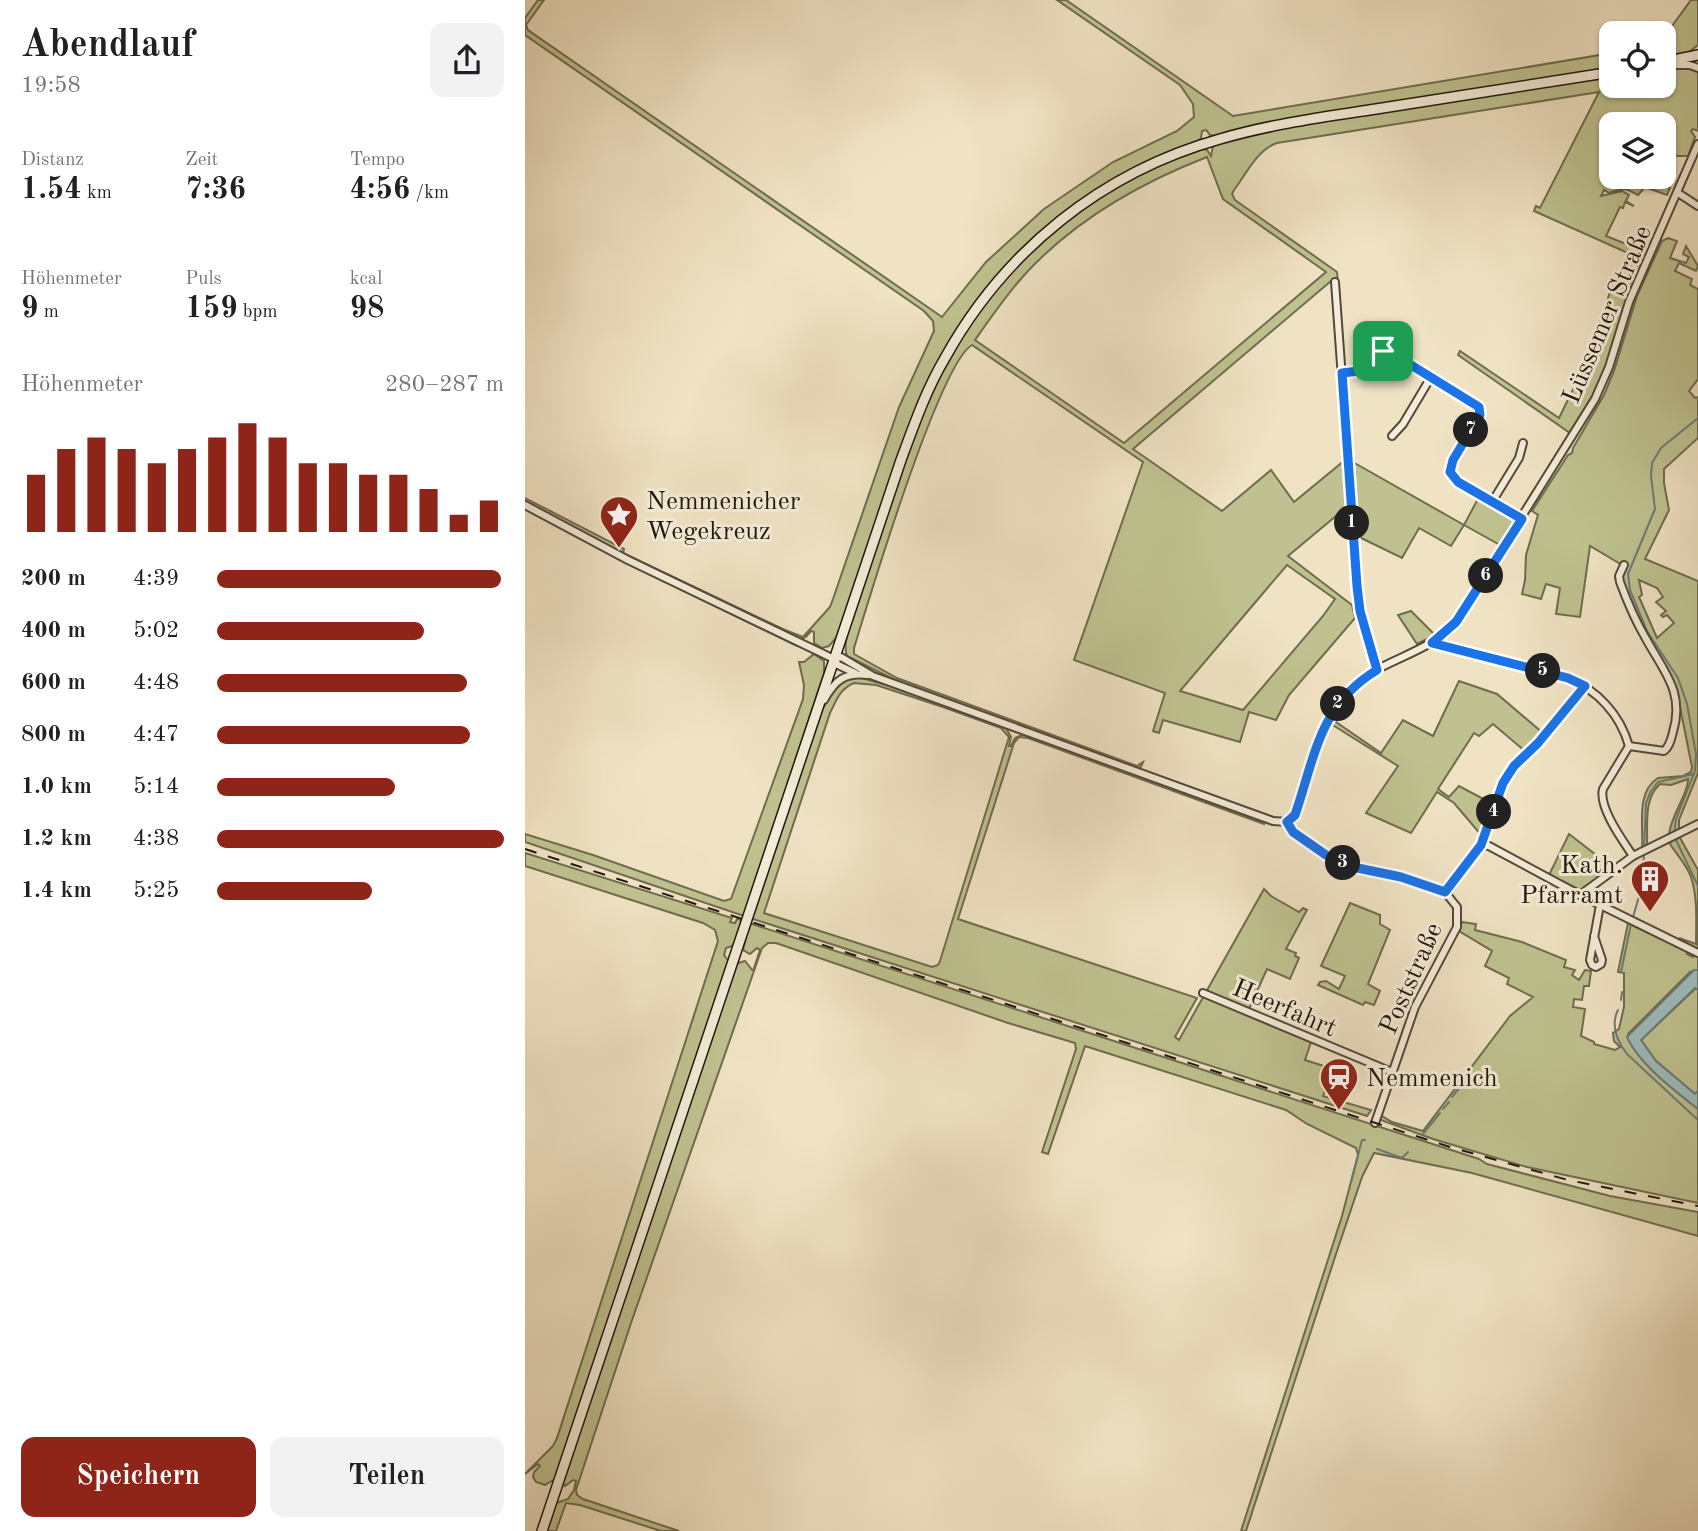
<!DOCTYPE html>
<html lang="de">
<head>
<meta charset="utf-8">
<style>
	:root { --surface:#fff; --page:#f2f2f2; --text:#202124; --muted:#757577; --accent:#8f2418 }
	body { margin:0; font-family:"Old Standard TT",serif; background:var(--page); color:var(--text); height:100vh; display:flex; flex-direction:column; font-size:26px; white-space:nowrap }
	* { box-sizing:border-box; margin:0 }
	p { font-size:23px; color:var(--muted) }
	.icon { flex:none; width:38px; height:38px; fill:none; stroke:currentColor; stroke-width:2; stroke-linecap:round; stroke-linejoin:round }
	.map { position:relative; flex:1; overflow:hidden }
	.drawer { display:flex; flex-direction:column; background:var(--surface); width:525px }
	.drawer>* { flex:none }
	.buttons { position:absolute; left:1074px; top:21px; display:grid; gap:14px }
	.buttons a { display:grid; place-items:center; width:77px; height:77px; border-radius:14px; background:var(--surface); box-shadow:0 2px 5px #0004; font-size:35px }
	.pin { position:absolute; display:grid; place-items:center; width:60px; height:60px; color:#fff; margin:-30px; border-radius:14px; box-shadow:0 4px 10px #0006 }
	.km { position:absolute; width:35px; height:35px; margin:-18px; border-radius:50%; background:#222; color:#fff; font-size:19px; line-height:35px; text-align:center }
	.round { display:grid; place-items:center; flex:none; width:74px; height:74px; border-radius:14px; background:var(--page) }
	.head { display:flex; align-items:center; justify-content:space-between; height:119px; padding:0 21px }
	h1 { font-size:38px; font-weight:700; line-height:52px }
	.metrics { display:grid; grid-template-columns:repeat(3,1fr); gap:10px; height:119px; padding:7px 21px }
	.metrics div { display:grid; align-content:center }
	.metrics b { font-size:30px; font-weight:700 }
	.metrics small { font-size:19px; font-weight:400 }
	.metrics p { font-size:19px }
	.chart { height:196px; padding:14px 21px }
	.chart p { display:flex; justify-content:space-between }
	.chart svg { width:100%; height:126px; margin-top:7px; stroke:var(--accent); stroke-width:6 }
	.action { display:flex; gap:14px; margin-top:auto; padding:14px 21px }
	.action a { flex:1; height:80px; border-radius:14px; background:var(--accent); color:#fff; font-size:28px; font-weight:700; line-height:80px; text-align:center }
	.action a+a { background:var(--page); color:var(--text) }
	ul { padding:0 21px; list-style:none; font-size:23px }
	li { display:grid; grid-template-columns:112px 84px 1fr; align-items:center; height:52px }
	li i { height:18px; border-radius:9px; background:var(--accent) }
	main { display:flex; flex:1; min-height:0 }
	.map>svg:first-child { display:block }
</style>
</head>
<body>
<main>
<section class="drawer">
<div class="head"><div><h1>Abendlauf</h1><p>19:58</p></div><a class="round"><svg class="icon" aria-label="share" viewBox="0 0 24 24"><path d="M12 15V3M7 8l5-5 5 5M5 13v7h14v-7"/></svg></a></div>
<div class="metrics">
<div><p>Distanz</p><b>1.54<small> km</small></b></div>
<div><p>Zeit</p><b>7:36</b></div>
<div><p>Tempo</p><b>4:56<small> /km</small></b></div>
</div>
<div class="metrics">
<div><p>Höhenmeter</p><b>9<small> m</small></b></div>
<div><p>Puls</p><b>159<small> bpm</small></b></div>
<div><p>kcal</p><b>98</b></div>
</div>
<div class="chart"><p><span>Höhenmeter</span>280–287 m</p>
<svg viewBox="0 0 160 44" preserveAspectRatio="none"><path d="M5 44V24M15 44V15M25 44V11M35 44V15M45 44V20M55 44V15M65 44V11M75 44V6M85 44V11M95 44V20M105 44V20M115 44V24M125 44V24M135 44V29M145 44V38M155 44V33"/></svg>
</div>
<ul>
<li><b>200 m</b>4:39<i style="width:99%"></i></li>
<li><b>400 m</b>5:02<i style="width:72%"></i></li>
<li><b>600 m</b>4:48<i style="width:87%"></i></li>
<li><b>800 m</b>4:47<i style="width:88%"></i></li>
<li><b>1.0 km</b>5:14<i style="width:62%"></i></li>
<li><b>1.2 km</b>4:38<i style="width:100%"></i></li>
<li><b>1.4 km</b>5:25<i style="width:54%"></i></li>
</ul>
<div class="action"><a>Speichern</a><a>Teilen</a></div>
</section>
<div class="map">
<svg width="1173" height="1531" viewBox="0 0 1173 1531">
	<rect width="100%" height="100%" fill="#f0e3c4"/>
	<filter id="stains"><feTurbulence type="fractalNoise" baseFrequency=".00286" numOctaves="4"/><feColorMatrix values="0 0 0 0 .2 0 0 0 0 .09 0 0 0 0 .02 0 0 0 .5 -.17"/></filter>
	<radialGradient id="worn" r=".72"><stop offset=".6" stop-color="#630" stop-opacity="0"/><stop offset="1" stop-color="#630" stop-opacity=".3"/></radialGradient>
	<g fill="#bfc290" stroke="#6f6c4e" stroke-width="2" fill-rule="evenodd">
		<polygon points="13,0 19,0 1,25 3,30 417,317 461,262 519,209 588,162 652,131 669,117 668,104 655,85 532,0 541,0 708,116 1087,53 1087,68 692,136 685,135 681,130 677,131 676,138 671,143 631,159 493,254 458,293 414,361 311,638 304,646 297,648 289,643 289,632 286,631 281,637 275,639 272,646 98,561 0,508 0,498 99,549 98,553 260,630 278,637 305,607 308,599 374,407 409,331 408,321 399,311 0,35 0,18"/>
		<polygon points="1166,0 1173,0 1173,45 1164,52 1139,58 1139,37"/>
		<path d="M1139 68H1162L1173 71V131L1168 129 1166 131 1170 137 1163 156H1153L1139 151V124H1087V177H1120L1145 188 1142 195 1120 187 1113 195C1099 188 1102 187 1084 193L1079 190 1076 196 1097 191 1104 195 1101 201 1109 206 1100 202 1098 208 1095 207 1081 236 1121 252 1123 251 1104 296 1085 357 1071 391 1045 433 933 355 935 351 1034 418 1064 357 1085 292 1103 253 1009 211 1011 206 1015 208 1074 92 752 143C733 149 721 174 709 190L707 194 710 200 812 272 813 282 806 281 608 449 697 511 746 470 769 502 820 460 823 506 763 556 827 605 830 618 764 695 751 720 724 712 715 742 638 720 634 733 628 731 640 693 549 660 618 462 447 345C414 364 344 599 329 648V654L372 678 612 766 618 762 616 767 611 768 372 681 322 656C314 638 343 571 350 550 368 494 385 438 410 385 444 308 505 240 576 195 607 175 642 162 677 149L682 150 686 156 688 146 692 143 760 127 1087 75V86H1139ZM682 157 698 199 801 272 599 443 450 340C467 316 483 292 503 271 553 218 615 183 682 157ZM762 565 810 599 798 616 718 710 655 691Z"/>
		<path d="M1143 238 1152 241 1145 258 1161 263 1164 257 1158 254 1161 246 1173 266 1171 271 1154 263 1150 271 1167 279 1165 285 1173 289V379L1164 391 1170 398 1173 397V438L1139 469V483L1144 510 1120 559 1173 581V773L1154 820V829L1144 834C1146 815 1164 793 1163 779L1146 785 1135 784C1118 799 1123 826 1122 847L1117 850C1119 827 1110 792 1133 778L1158 776 1166 772 1167 767 1152 692 1117 638 1090 577 1097 565 1065 546 1055 617 1031 614 1035 588 1021 584 1016 599 997 594 1000 580 1001 555 1013 515 1007 511 1043 455 1047 453 1048 448 1079 395 1089 371 1112 296 1137 241ZM1114 580 1132 588 1138 597 1131 602 1141 611 1136 615 1138 617 1142 615 1149 623 1132 638 1114 597 1117 595Z"/>
		<polygon points="826,461 939,525 954,497 991,519 975,545 939,525 926,546 894,528 877,558 830,535 824,464"/>
		<polygon points="886,611 910,635 892,644 873,615"/>
		<polygon points="289,654 299,661 299,673 219,916 0,842 0,834 68,855 199,901 206,899 278,699 279,685 274,662 279,662"/>
		<path d="M333 677 376 689 481 728 486 737 484 746H486L490 738 499 734 739 822V824L503 738 494 737 489 743 433 919 672 998 650 1037 654 1040 739 889 746 896 774 912 778 908 782 910 761 949 771 953 770 956 774 958 765 979 742 969 724 1009 750 1020 749 1026 786 1042 780 1060 808 1069 798 1096 846 1110 842 1116 225 918 292 720 308 689 317 680ZM329 683 351 685 418 707 476 728 484 737 415 961 413 965 407 967 239 913 305 713C312 699 315 689 329 683Z"/>
		<polygon points="934,681 972,694 1018,733 1001,752 968,724 954,736 949,733 913,789 924,797 934,786 968,804 957,836 929,803 912,792 886,833 841,813 873,766 806,724 808,720 856,753 878,720 908,736"/>
		<polygon points="1044,834 1075,858 1084,872 1055,890 1024,875"/>
		<path d="M1154 836 1173 870V951L1154 938 1171 944C1171 922 1173 898 1166 877 1162 865 1152 855 1145 844L1146 840Z"/>
		<polygon points="0,853 207,918 205,922 210,923 212,919 217,920 210,945 201,948 199,955 203,960 203,965 30,1479 20,1485 11,1482 8,1477 9,1472 15,1466 13,1464 0,1474 28,1446 32,1438 193,941 190,930 178,923 0,866"/>
		<polygon points="825,903 855,915 855,924 865,930 843,984 855,991 849,1005 840,1002 838,1005 793,985 795,982 801,981 814,989 820,976 796,966"/>
		<path d="M937 922 951 924 950 930 997 942 1041 960 1039 967 1050 970 1047 975 1054 980 1060 970 1066 971 1064 986H1059L1057 1000 1049 999 1048 1007 1060 1009 1056 1036 1069 1042V1044L1090 1050 1095 1047 1089 1041 1088 1033 1094 1029 1099 1007V973L1093 972 1103 923 1163 952 1162 954 1168 957 1170 954 1173 956V970L1165 972 1103 1034C1113 1065 1148 1088 1173 1109V1203L1002 1167 908 1139 853 1119 855 1115 867 1122 898 1131 985 1016 1008 997 982 984 984 978 960 966 967 951 934 931Z"/>
		<polygon points="224,923 954,1159 962,1164 1085,1196 1173,1212 1173,1236 947,1173 849,1153 837,1177 811,1254 721,1531 716,1531 817,1216 833,1155 831,1148 782,1124 761,1110 560,1046 523,1154 517,1152 551,1049 550,1043 483,1023 251,943 243,943 237,948 106,1323 51,1490 52,1495 58,1499 154,1531 136,1531 55,1505 41,1503 31,1531 20,1531 31,1503 43,1499 49,1490 51,1481 48,1480 40,1486 37,1482 210,964 220,961 228,971 235,950 232,948 225,954 218,950"/>
		<polygon points="1171,988 1173,990 1173,1091 1170,1094 1131,1061 1116,1040"/>
	</g>
	<path fill="#9ebcbd" stroke="#6b7a77" stroke-width="2" d="M1169 970H1173V990L1170 988 1116 1040 1131 1061 1170 1094 1173 1091V1109C1150 1091 1114 1064 1102 1037Z"/>
	<g fill="none" stroke-linecap="round" stroke-linejoin="round">
		<g stroke="#6b7a77" stroke-width="2">
			<polyline points="1149,834 1151,819 1170,771 1171,754 1162,704 1153,678 1122,631 1105,590 1103,574 1130,509 1126,476 1127,463 1136,448 1173,418"/>
			<polyline points="1151,840 1173,886"/>
			<polyline points="1119,848 1121,803 1126,791 1133,782 1169,774"/>
			<polyline points="1096,972 1106,924 1117,886 1119,853"/>
			<polyline points="1096,1000 1097,992"/>
			<path d="M1093 1010C1085 1026 1092 1041 1102 1054L1173 1120"/>
			<polyline points="927,1097 940,1081"/>
			<polyline points="918,1109 924,1102"/>
			<polyline points="898,1134 915,1113"/>
			<polyline points="852,1149 877,1158 883,1152"/>
			<polyline points="826,1182 837,1140 840,1140"/>
		</g>
		<g stroke="#53493b" stroke-width="10">
			<g id="street">
				<polyline points="1141,65 1165,65 1173,68"/>
				<polyline points="1153,193 1173,206"/>
				<polyline points="810,282 832,585 835,611 852,670"/>
				<path d="M817 373 834 371C846 361 846 348 865 352L906 377"/>
				<polyline points="867,436 878,424 906,377 952,405 956,413 928,460 925,472 933,483 997,519"/>
				<polyline points="967,502 994,458 998,443"/>
				<path d="M0 505 103 560 309 659 316 657 348 676 748 821 762 822 770 815C791 758 794 701 853 669 881 654 910 646 931 622L1070 399 1084 367 1104 302 1173 144"/>
				<path d="M1099 565 1094 576 1095 582C1102 601 1110 620 1120 637 1138 671 1160 691 1148 732 1146 739 1145 746 1139 751L1104 746"/>
				<path d="M907 643 1043 678C1072 690 1095 714 1104 746"/>
				<polyline points="309,659 313,665 330,673"/>
				<path d="M299 700C310 680 320 672 343 675"/>
				<path d="M1104 746 1078 789C1073 807 1098 841 1108 856"/>
				<polyline points="762,822 768,832 801,855 828,867 876,877 920,892 932,907 932,927 890,1007 850,1123"/>
				<polyline points="956,845 978,784 989,766 1013,743 1060,686"/>
				<polyline points="920,892 956,845 964,846 1055,895 1173,953"/>
				<polyline points="1055,895 1108,856 1173,824"/>
				<polyline points="1069,936 1077,960 1076,964 1071,967 1067,965 1065,960 1075,905"/>
				<polyline points="678,993 867,1072"/>
			</g>
		</g>
		<g stroke="#1f160d" stroke-width="12">
			<g id="secondary">
				<polyline points="1139,62 1173,55"/>
				<path d="M17 1531 376 460C389 425 401 390 420 358 479 251 577 172 695 139 746 124 799 117 851 109 929 97 1008 85 1087 72"/>
			</g>
		</g>
		<use href="#street" stroke="#f5edd9" stroke-width="6"/>
		<use href="#secondary" stroke="#f5edd9" stroke-width="9"/>
		<polyline stroke="#1f160d" stroke-width="2" stroke-dasharray="12 12" stroke-linecap="butt" points="0,849 925,1147 1043,1180 1173,1206"/>
	</g>
	<g fill="none" stroke-linecap="round" stroke-linejoin="round">
		<g stroke="#fff" stroke-width="14">
			<path id="route" d="M858 351 865 352 954 407 955 415 928 460 925 472 933 482 997 519 931 622 907 643 1043 678 1060 686 1013 743 989 766 978 783 956 845 920 892 876 877 828 867 801 855 768 832 762 822 770 815C790 757 794 705 852 670L835 611 832 586 817 373 834 371 847 354Z"/>
		</g>
		<use href="#route" stroke="#1a73e8" stroke-width="9"/>
	</g>
	<defs>
		<g id="sight-pin" transform="scale(2.0125)"><path d="M0 17L-7.5 6A9.5 9.5 0 1 1 7.5 6Z" fill="#8f2418" stroke="#f5edd9"/><path d="M0-6L1.8-2.2L6-1.7L2.9 1.2L3.7 5.4L0 3.3L-3.7 5.4L-2.9 1.2L-6-1.7L-1.8-2.2Z" fill="#fff"/></g>
		<g id="building-pin" transform="scale(2.0125)"><path d="M0 17L-7.5 6A9.5 9.5 0 1 1 7.5 6Z" fill="#8f2418" stroke="#f5edd9"/><path d="M-4-6H4V6H1V3H-1V6H-4ZM-2.5-4.3h1.7v1.8h-1.7ZM.8-4.3h1.7v1.8H.8ZM-2.5-1h1.7V.8h-1.7ZM.8-1h1.7V.8H.8Z" fill="#fff"/></g>
		<g id="station-pin" transform="scale(2.0125)"><path d="M0 17L-7.5 6A9.5 9.5 0 1 1 7.5 6Z" fill="#8f2418" stroke="#f5edd9"/><path d="M-3-6H3Q5-6 5-4V2Q5 4 3 4L4.5 6H3L1.5 4h-3L-3 6H-4.5L-3 4Q-5 4-5 2V-4Q-5-6-3-6ZM-3.5-4v3h7v-3ZM-3.5 1v1.5H-2V1ZM2 1v1.5H3.5V1Z" fill="#fff"/></g>
	</defs>
	<g fill-rule="evenodd">
		<use href="#sight-pin" x="94" y="515"/>
		<use href="#building-pin" x="1125" y="879"/>
		<use href="#station-pin" x="814" y="1077"/>
	</g>
	<g text-anchor="middle" stroke-width="6" stroke-linejoin="round" paint-order="stroke">
		<g font-size="26" fill="#1f160d" stroke="#f5edd9">
			<text transform="translate(1081 314) rotate(-67)" y="9">Lüssemer Straße</text>
			<text transform="translate(885 978) rotate(-66)" y="9">Poststraße</text>
			<text transform="translate(760 1007) rotate(23)" y="9">Heerfahrt</text>
		</g>
		<g font-size="26" fill="#1f160d" stroke="#f5edd9" text-anchor="start">
			<text x="121" y="509">Nemmenicher<tspan x="121" dy="30">Wegekreuz</tspan></text>
			<text x="1098" y="873" text-anchor="end">Kath.<tspan x="1098" dy="30">Pfarramt</tspan></text>
			<text x="841" y="1086">Nemmenich</text>
		</g>
	</g>
	<rect width="100%" height="100%" filter="url(#stains)"/>
	<rect width="100%" height="100%" fill="url(#worn)"/>
</svg>
<div class="buttons">
<a><svg class="icon" aria-label="locate" viewBox="0 0 24 24"><circle cx="12" cy="12" r="6"/><path d="M12 2v4M12 18v4M2 12h4M18 12h4"/></svg></a>
<a><svg class="icon" aria-label="layers" viewBox="0 0 24 24"><path d="M12 4l9 5-9 5-9-5zM3 14l9 5 9-5"/></svg></a>
</div>
<div class="pin" style="left:858px;top:351px;background:#1e9e55"><svg class="icon" aria-label="arrive" viewBox="0 0 24 24"><path d="M6 21V4h12l-3 4 3 4H6"/></svg></div>
<b class="km" style="left:827px;top:523px">1</b>
<b class="km" style="left:813px;top:704px">2</b>
<b class="km" style="left:818px;top:863px">3</b>
<b class="km" style="left:969px;top:812px">4</b>
<b class="km" style="left:1018px;top:671px">5</b>
<b class="km" style="left:961px;top:576px">6</b>
<b class="km" style="left:946px;top:430px">7</b>
</div>
</main>
</body>
</html>
